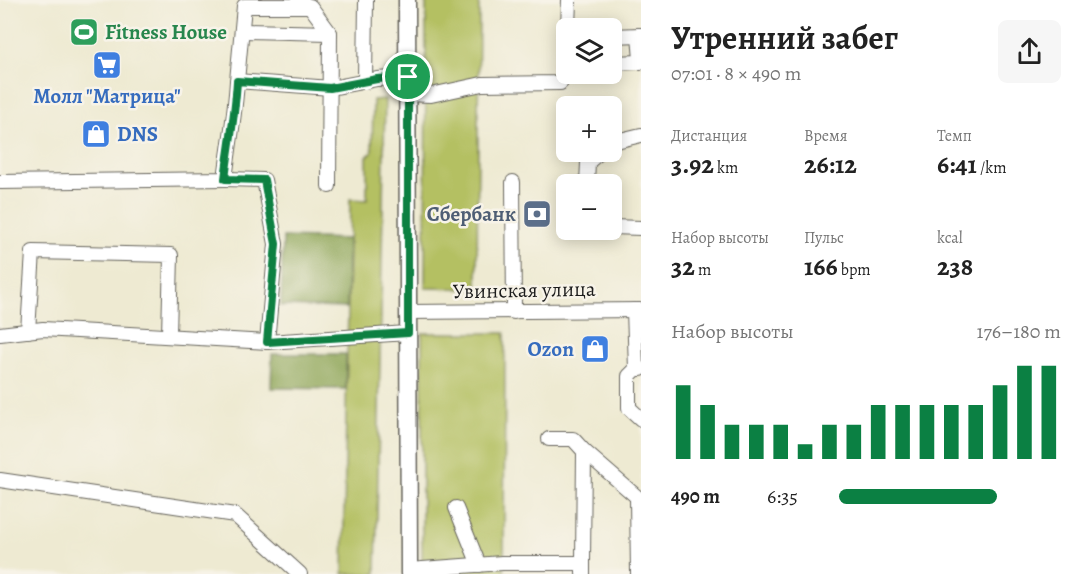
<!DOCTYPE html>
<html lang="ru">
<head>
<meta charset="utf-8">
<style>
	:root { --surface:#fff; --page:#f6f6f6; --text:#222; --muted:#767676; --accent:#0b8043 }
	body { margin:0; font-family:Alegreya,serif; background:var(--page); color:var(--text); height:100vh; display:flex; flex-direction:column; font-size:22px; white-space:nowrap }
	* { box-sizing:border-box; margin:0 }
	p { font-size:20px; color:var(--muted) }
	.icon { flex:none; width:33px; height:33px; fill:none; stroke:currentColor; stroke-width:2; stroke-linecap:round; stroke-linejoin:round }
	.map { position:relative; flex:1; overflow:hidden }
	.panel { display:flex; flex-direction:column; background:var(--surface); width:450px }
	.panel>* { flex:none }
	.buttons { position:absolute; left:556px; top:18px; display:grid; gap:12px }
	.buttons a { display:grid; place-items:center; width:66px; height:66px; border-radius:9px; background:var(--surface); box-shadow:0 3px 15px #0003; font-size:30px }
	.pin { position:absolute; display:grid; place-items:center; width:51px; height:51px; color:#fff; margin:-26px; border:3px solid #fff; border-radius:50%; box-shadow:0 2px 6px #0007 }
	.round { display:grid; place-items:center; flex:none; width:63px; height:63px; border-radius:9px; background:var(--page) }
	.head { display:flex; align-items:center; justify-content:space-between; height:102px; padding:0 30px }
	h1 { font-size:33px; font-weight:700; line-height:45px }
	.metrics { display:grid; grid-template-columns:repeat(3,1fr); gap:9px; height:102px; padding:6px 30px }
	.metrics div { display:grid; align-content:center }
	.metrics b { font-size:26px; font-weight:700 }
	.metrics small { font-size:16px; font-weight:400 }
	.metrics p { font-size:16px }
	.chart { height:168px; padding:12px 30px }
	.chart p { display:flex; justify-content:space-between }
	.chart svg { width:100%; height:108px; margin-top:6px; stroke:var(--accent); stroke-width:6 }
	ul { padding:0 30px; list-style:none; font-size:20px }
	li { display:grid; grid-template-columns:96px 72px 1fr; align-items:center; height:45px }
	li i { height:15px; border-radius:8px; background:var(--accent) }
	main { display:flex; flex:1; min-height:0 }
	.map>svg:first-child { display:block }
</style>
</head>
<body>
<main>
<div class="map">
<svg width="641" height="574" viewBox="0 0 641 574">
	<rect width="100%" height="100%" fill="#f7f3e8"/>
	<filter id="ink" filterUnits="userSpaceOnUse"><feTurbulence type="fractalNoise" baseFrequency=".0167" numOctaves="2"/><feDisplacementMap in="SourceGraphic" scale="12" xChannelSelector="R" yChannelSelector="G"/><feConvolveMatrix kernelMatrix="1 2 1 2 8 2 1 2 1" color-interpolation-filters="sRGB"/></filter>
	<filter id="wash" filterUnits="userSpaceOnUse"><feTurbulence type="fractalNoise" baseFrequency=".008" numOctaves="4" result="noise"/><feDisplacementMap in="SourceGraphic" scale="24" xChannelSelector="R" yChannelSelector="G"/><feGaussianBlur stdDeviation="1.35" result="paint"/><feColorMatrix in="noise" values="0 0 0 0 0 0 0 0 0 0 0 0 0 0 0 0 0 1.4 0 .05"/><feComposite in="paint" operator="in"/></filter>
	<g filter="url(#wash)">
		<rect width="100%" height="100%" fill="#eeead2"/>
		<g fill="#b4c062" stroke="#686e3f" stroke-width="1.5">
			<polygon points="426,0 479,0 477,289 425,288"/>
			<polygon points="385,99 376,574 343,574 350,199 367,200 367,156 372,153 373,100"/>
			<polygon points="422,333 505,333 504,574 422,574"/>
		</g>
		<g fill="#8fa658" stroke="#56613a" stroke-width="1.5">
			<polygon points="283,237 348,239 347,308 281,306"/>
			<polygon points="272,354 346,354 346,389 271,388"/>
		</g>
	</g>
	<g filter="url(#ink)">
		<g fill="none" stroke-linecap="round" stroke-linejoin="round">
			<g stroke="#66645c" stroke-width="16">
				<g id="minor">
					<polyline points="568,28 569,0"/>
					<polyline points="242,31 330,33"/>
					<polyline points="639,35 641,60"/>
					<polyline points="612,36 641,35"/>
					<polyline points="612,63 641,62"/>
					<polyline points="237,81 244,6 310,6 330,33 329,186"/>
					<polyline points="365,82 366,0"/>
					<polyline points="407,94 431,95 482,84 560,83 567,68"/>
					<polyline points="612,142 641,135"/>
					<polyline points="225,179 264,180 276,244 267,342"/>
					<path d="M0 182 225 179C229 146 235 115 237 81L331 88 377 79 408 77"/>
					<polyline points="513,182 514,312"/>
					<polyline points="587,184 588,162 600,152"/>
					<polyline points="612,227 641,228"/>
					<polyline points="634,310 636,369"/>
					<polyline points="408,312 641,310"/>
					<polyline points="28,331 33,252 171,255 169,335"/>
					<polyline points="0,334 43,329 267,342 408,333"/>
					<polyline points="641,369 636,369 629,376 629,408 641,419"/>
					<polyline points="549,439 573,439 584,451 637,497 638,574"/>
					<polyline points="0,480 235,515 300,574"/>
					<polyline points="456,508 479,565"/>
					<polyline points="583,563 584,451"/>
					<polyline points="409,570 502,563 583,563 583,574"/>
				</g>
			</g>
			<g stroke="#66645c" stroke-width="19">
				<polyline id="major" points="407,0 409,574"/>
			</g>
			<use href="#minor" stroke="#fff" stroke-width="14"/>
			<use href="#major" stroke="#fff" stroke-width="16"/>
		</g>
	</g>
	<g fill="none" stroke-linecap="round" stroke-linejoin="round" filter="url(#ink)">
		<g stroke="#fff" stroke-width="12">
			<path id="route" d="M408 77V333L267 342 276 244 264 180 225 179C229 146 235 115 237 81L330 88 377 79Z"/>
		</g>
		<use href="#route" stroke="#0b8043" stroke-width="8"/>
	</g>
	<defs>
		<g id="stadium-square" transform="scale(1.5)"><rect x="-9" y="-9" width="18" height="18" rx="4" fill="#2e9e5b" stroke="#f7f3e8"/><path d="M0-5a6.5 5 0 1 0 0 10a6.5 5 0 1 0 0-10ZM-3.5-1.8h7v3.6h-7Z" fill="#fff"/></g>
		<g id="supermarket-square" transform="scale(1.5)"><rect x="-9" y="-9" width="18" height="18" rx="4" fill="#3f7fe0" stroke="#f7f3e8"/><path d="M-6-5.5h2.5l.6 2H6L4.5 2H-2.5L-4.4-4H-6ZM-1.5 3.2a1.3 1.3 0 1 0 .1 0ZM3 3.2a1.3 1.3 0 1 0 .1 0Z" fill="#fff"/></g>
		<g id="shop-square" transform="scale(1.5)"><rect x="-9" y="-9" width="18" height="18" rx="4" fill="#3f7fe0" stroke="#f7f3e8"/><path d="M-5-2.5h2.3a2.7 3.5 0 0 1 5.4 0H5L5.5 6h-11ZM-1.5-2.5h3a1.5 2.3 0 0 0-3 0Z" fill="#fff"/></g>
		<g id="bank-square" transform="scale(1.5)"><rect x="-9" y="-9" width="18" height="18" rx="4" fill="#5c6f8a" stroke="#f7f3e8"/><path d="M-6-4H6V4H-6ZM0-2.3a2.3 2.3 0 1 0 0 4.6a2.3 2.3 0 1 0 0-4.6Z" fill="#fff"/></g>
	</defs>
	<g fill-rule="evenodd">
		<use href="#stadium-square" x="84" y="32"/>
		<use href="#supermarket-square" x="107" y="65"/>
		<use href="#shop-square" x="96" y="134"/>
		<use href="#bank-square" x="537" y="214"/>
		<use href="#shop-square" x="595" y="349"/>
	</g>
	<g text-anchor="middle" stroke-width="5" stroke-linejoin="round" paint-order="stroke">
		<g font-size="21" font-weight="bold" fill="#27864d" stroke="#f7f3e8" text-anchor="start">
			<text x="105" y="39">Fitness House</text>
		</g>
		<g font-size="21" font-weight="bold" fill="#366cbe" stroke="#f7f3e8">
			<text x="107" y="103">Молл "Матрица"</text>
			<text x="117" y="141" text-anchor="start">DNS</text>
			<text x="574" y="356" text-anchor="end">Ozon</text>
		</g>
		<g font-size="21" font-weight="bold" fill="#4e5e75" stroke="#f7f3e8" text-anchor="end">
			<text x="516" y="221">Сбербанк</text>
		</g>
		<g font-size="21" fill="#1c1c1c" stroke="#f7f3e8">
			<text transform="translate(524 290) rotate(-1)" y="7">Увинская улица</text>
		</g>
	</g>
</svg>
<div class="buttons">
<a><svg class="icon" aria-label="layers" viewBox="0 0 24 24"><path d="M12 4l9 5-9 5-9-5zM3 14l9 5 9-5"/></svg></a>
<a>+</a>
<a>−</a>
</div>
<div class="pin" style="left:408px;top:77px;background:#1e9e55"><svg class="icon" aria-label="arrive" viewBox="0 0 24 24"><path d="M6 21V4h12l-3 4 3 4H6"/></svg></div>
</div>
<section class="panel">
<div class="head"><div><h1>Утренний забег</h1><p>07:01 · 8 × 490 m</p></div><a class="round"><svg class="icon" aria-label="share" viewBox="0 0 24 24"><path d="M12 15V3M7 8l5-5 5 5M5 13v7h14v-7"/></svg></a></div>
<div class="metrics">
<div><p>Дистанция</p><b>3.92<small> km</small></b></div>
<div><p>Время</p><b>26:12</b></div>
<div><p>Темп</p><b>6:41<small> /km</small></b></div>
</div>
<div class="metrics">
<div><p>Набор высоты</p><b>32<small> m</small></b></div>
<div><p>Пульс</p><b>166<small> bpm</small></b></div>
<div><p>kcal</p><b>238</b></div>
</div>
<div class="chart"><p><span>Набор высоты</span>176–180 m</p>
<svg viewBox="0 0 160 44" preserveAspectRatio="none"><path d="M5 44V14M15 44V22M25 44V30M35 44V30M45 44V30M55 44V38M65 44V30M75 44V30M85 44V22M95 44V22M105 44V22M115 44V22M125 44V22M135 44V14M145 44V6M155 44V6"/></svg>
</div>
<ul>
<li><b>490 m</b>6:35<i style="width:71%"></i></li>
</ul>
</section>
</main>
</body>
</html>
